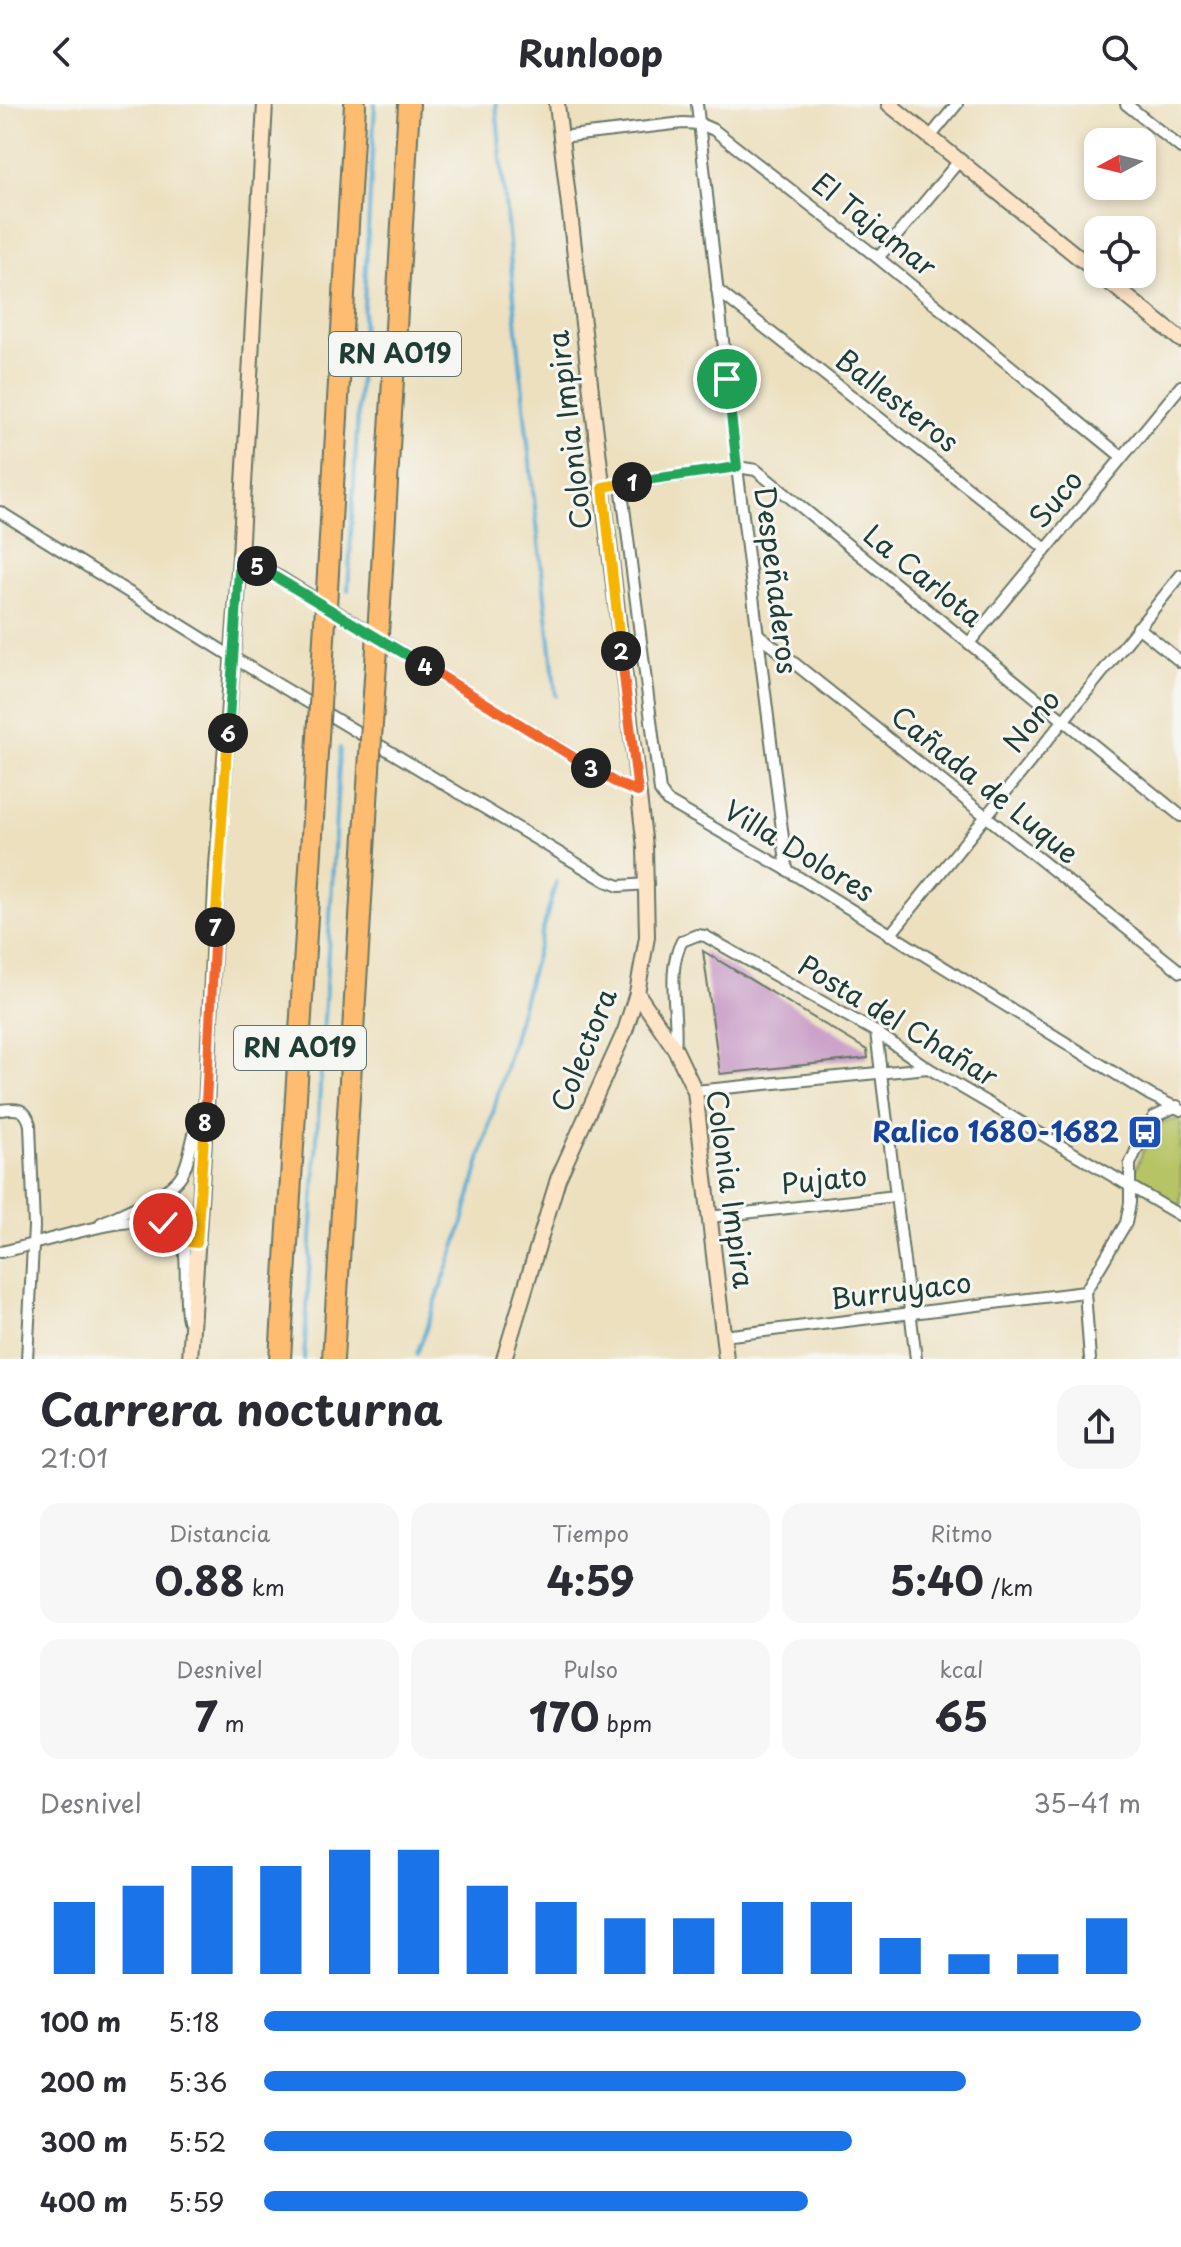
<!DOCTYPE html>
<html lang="es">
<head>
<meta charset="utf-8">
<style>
	:root { --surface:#fff; --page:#f7f7f7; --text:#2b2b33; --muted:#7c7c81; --accent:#1a73e8 }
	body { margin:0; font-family:"Playpen Sans",sans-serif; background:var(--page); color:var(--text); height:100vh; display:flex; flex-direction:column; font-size:30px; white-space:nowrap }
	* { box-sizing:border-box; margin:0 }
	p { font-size:26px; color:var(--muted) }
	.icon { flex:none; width:44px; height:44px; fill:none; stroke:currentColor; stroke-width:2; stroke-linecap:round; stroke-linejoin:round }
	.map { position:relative; height:1255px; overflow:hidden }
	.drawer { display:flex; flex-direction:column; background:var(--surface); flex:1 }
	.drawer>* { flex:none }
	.needle { width:52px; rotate:263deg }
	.fabs { position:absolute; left:1084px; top:24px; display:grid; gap:16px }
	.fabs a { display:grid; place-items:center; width:72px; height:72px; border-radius:16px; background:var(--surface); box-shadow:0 4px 12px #0003; font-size:40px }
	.pin { position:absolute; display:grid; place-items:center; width:68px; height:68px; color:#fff; margin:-34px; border:4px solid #fff; border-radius:50%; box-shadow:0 2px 8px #0007 }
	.km { position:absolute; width:40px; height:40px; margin:-20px; border-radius:50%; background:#222; color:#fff; font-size:22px; line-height:40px; text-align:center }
	.round { display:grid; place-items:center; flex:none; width:84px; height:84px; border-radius:24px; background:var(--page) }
	.summary { display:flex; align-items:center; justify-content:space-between; height:136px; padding:0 40px }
	h1 { font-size:44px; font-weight:700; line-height:60px }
	.figures { display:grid; grid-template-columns:repeat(3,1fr); gap:12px; height:136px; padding:8px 40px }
	.figures div { display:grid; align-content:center; border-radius:20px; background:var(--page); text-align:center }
	.figures b { font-size:40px; font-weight:700 }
	.figures small { font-size:22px; font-weight:400 }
	.figures p { font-size:22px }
	.chart { height:224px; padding:16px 40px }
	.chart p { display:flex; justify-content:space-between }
	.chart svg { width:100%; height:144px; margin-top:8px; stroke:var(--accent); stroke-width:6 }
	ul { padding:0 40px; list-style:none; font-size:26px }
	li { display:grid; grid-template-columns:128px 96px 1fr; align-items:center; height:60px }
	li i { height:20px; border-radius:10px; background:var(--accent) }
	header { display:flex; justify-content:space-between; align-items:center; height:104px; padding:0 40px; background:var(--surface); font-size:36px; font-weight:700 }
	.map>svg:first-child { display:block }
</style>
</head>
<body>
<header><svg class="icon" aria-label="back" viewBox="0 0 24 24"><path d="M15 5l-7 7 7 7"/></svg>Runloop<svg class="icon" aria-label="search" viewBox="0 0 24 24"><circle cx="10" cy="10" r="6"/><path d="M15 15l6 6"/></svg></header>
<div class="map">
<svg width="1181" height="1255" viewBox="0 0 1181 1255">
	<rect width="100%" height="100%" fill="#f6f6f2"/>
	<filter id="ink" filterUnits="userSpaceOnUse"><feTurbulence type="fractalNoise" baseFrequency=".0125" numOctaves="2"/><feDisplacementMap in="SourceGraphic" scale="16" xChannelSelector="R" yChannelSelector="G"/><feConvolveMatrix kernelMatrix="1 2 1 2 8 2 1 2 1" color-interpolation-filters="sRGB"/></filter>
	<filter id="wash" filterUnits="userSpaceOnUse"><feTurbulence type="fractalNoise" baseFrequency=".006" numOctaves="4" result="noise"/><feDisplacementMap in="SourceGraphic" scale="32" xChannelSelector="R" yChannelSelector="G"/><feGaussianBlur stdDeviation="1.8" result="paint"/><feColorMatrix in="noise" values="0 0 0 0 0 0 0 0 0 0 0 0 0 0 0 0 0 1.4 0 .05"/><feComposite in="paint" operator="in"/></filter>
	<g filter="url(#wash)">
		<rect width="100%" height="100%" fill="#ece0bf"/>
		<polygon fill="#b7c466" stroke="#6b804d" stroke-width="2" points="1181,1014 1181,1105 1131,1077 1143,1046 1158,1020"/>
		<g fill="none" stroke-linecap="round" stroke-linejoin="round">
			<g stroke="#54a8cf" stroke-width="4">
				<polyline points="496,0 526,322 556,592"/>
				<polyline points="348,487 375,0"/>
				<polyline points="417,1250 460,1129 556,778"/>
				<polyline points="304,1255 340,644"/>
			</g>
		</g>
		<g id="blocks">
			<polygon fill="#c393c2" points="703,847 867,946 868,954 720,970"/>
		</g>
	</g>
	<g filter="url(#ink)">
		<use href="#blocks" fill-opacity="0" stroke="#677665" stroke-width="2"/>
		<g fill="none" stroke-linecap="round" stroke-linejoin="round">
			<g stroke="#677665" stroke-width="14">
				<g id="street">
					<polyline points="697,0 737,363 787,766"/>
					<polyline points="1126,0 1181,44"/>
					<polyline points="561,33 683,19 700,20 714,26 878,154 1122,353"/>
					<polyline points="930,33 957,0"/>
					<polyline points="878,154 959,57"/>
					<polyline points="717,186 1046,445"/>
					<polyline points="621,380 660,687 667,697 787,766 1150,991 1181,1006"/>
					<polyline points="603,383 737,363 756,366 1181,712"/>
					<polyline points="0,408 234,554 606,777 619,782 648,780"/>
					<polyline points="240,453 280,473 618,680 638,688"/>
					<polyline points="1138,523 1181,558"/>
					<polyline points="759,531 1181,868"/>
					<polyline points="969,539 1181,282"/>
					<polyline points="890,831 1181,471"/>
					<polyline points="876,928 916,1255"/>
					<path d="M675 945C679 911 665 868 682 837L697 831 705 832 876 928 928 964 1181 1112"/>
					<polyline points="695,987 928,964"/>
					<path d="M0 1006C16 1004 26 1003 30 1021L34 1123 27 1255"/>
					<polyline points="709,1113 896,1092"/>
					<path d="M101 1119C123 1108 175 1090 184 1066 193 1045 191 1025 205 1007"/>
					<path d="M0 1148C34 1143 158 1095 179 1130 191 1150 182 1192 188 1216"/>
					<polyline points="723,1232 1085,1188"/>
					<polyline points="1090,1255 1085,1188 1126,1119 1130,1099 1130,1060 1140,1038 1154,1013 1177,1002"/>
				</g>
			</g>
			<g stroke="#677665" stroke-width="18">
				<g id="secondary">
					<polyline points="889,0 1098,169"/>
					<polyline points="1099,170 1181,236"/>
					<polyline points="637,889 675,945 695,987 726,1255"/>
					<polyline points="190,1255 206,1005 217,762 240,453 265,0"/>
					<polyline points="504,1255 558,1075 625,927 637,889 647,833 645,743 557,0"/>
				</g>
			</g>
			<g stroke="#677665" stroke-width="24">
				<g id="highway">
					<polyline points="328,469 355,0"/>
					<polyline points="380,499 409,0"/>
					<polyline points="280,1255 318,633"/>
					<polyline points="333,1255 369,665"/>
				</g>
			</g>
			<use href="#street" stroke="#fff" stroke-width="10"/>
			<use href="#secondary" stroke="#fee4c6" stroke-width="14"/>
			<use href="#highway" stroke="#fdbc70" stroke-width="20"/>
			<g stroke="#677665" stroke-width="24" stroke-linecap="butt">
				<g id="highway-bridge">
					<polyline points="318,633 328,469"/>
					<polyline points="369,665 380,499"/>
				</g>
			</g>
			<use href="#highway-bridge" stroke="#fdbc70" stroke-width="20"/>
		</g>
	</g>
	<g fill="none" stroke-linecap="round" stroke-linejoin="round" filter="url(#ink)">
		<g stroke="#fff" stroke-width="16">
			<polyline id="split-1" points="632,378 737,363 727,275"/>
		</g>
		<g stroke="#fff" stroke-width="16">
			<polyline id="split-2" points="621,547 603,383 632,378"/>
		</g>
		<g stroke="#fff" stroke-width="16">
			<polyline id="split-3" points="591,664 618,680 638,688 621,547"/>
		</g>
		<g stroke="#fff" stroke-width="16">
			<polyline id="split-4" points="425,562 591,664"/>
		</g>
		<g stroke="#fff" stroke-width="16">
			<polyline id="split-5" points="257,462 425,562"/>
		</g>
		<g stroke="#fff" stroke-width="16">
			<polyline id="split-6" points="228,629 240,453 257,462"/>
		</g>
		<g stroke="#fff" stroke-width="16">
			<polyline id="split-7" points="215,823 228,629"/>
		</g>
		<g stroke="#fff" stroke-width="16">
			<polyline id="split-8" points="205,1018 215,823"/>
		</g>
		<g stroke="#fff" stroke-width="16">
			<polyline id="split-9" points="163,1119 174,1123 182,1137 197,1139 205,1018"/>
		</g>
		<use href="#split-1" stroke="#22a559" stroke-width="10"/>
		<use href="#split-2" stroke="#f5b400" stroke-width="10"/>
		<use href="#split-3" stroke="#f0652b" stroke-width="10"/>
		<use href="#split-4" stroke="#f0652b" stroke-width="10"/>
		<use href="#split-5" stroke="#22a559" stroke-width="10"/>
		<use href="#split-6" stroke="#22a559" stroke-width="10"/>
		<use href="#split-7" stroke="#f5b400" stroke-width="10"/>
		<use href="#split-8" stroke="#f0652b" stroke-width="10"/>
		<use href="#split-9" stroke="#f5b400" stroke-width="10"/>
	</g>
	<defs>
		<g id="bus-square" transform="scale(1.8)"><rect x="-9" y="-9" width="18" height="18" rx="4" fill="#1a4fb4" stroke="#f6f6f2"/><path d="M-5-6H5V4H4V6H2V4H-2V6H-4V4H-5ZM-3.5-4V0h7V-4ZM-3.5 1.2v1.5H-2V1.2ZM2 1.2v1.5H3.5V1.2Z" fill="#fff"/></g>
	</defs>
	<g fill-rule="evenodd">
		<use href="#bus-square" x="1145" y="1028"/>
	</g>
	<g text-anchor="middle" stroke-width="6" stroke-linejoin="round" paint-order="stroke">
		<g fill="#f6f6f2" stroke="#60746d" stroke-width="2">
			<rect x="329" y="228" width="132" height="44" rx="6"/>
			<rect x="234" y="922" width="132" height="44" rx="6"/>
		</g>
		<g font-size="26" font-weight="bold" fill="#1f3d34">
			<text x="395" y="259">RN A019</text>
			<text x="300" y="953">RN A019</text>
		</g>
		<g font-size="28" fill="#1f3d34" stroke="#f6f6f2">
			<text transform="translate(874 121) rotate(38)" y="10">El Tajamar</text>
			<text transform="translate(897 297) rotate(38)" y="10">Ballesteros</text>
			<text transform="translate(570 326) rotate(-97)" y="10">Colonia Impira</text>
			<text transform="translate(1056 395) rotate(-50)" y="10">Suco</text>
			<text transform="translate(923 472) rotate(39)" y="10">La Carlota</text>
			<text transform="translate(776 476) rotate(83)" y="10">Despeñaderos</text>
			<text transform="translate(1032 617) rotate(-51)" y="10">Nono</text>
			<text transform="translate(985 681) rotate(39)" y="10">Cañada de Luque</text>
			<text transform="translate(799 747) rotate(31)" y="10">Villa Dolores</text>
			<text transform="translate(898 917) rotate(31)" y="10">Posta del Chañar</text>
			<text transform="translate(584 946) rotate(-68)" y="10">Colectora</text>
			<text transform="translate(824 1076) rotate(-6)" y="10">Pujato</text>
			<text transform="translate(730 1085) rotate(82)" y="10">Colonia Impira</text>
			<text transform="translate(901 1187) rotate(-7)" y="10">Burruyaco</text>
		</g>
		<g font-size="28" font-weight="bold" fill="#164399" stroke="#f6f6f2" text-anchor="end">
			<text x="1119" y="1038">Ralico 1680-1682</text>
		</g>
	</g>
</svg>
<div class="fabs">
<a><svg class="needle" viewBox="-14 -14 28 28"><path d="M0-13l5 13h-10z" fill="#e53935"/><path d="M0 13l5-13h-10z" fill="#7c7c81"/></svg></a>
<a><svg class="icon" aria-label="locate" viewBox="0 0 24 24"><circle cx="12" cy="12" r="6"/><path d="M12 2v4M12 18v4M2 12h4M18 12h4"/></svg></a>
</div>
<div class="pin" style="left:727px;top:275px;background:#1e9e55"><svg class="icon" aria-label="arrive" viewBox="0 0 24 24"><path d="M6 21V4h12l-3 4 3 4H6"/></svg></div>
<div class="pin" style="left:163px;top:1119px;background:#d93025"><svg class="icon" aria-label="check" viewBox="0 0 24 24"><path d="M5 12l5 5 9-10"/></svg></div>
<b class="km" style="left:632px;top:378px">1</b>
<b class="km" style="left:621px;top:547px">2</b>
<b class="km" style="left:591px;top:664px">3</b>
<b class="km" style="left:425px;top:562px">4</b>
<b class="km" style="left:257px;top:462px">5</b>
<b class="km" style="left:228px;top:629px">6</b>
<b class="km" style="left:215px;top:823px">7</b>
<b class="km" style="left:205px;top:1018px">8</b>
</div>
<section class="drawer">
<div class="summary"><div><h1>Carrera nocturna</h1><p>21:01</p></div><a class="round"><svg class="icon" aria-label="share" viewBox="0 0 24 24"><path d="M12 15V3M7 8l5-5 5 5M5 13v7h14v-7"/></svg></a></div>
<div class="figures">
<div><p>Distancia</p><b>0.88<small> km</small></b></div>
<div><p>Tiempo</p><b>4:59</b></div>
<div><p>Ritmo</p><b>5:40<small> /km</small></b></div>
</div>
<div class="figures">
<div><p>Desnivel</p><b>7<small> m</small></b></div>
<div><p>Pulso</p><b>170<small> bpm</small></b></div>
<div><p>kcal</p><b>65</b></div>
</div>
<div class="chart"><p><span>Desnivel</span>35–41 m</p>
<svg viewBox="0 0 160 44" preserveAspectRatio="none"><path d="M5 44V22M15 44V17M25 44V11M35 44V11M45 44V6M55 44V6M65 44V17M75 44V22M85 44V27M95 44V27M105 44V22M115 44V22M125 44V33M135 44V38M145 44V38M155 44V27"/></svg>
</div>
<ul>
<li><b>100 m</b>5:18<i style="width:100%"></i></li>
<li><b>200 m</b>5:36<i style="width:80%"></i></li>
<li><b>300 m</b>5:52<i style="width:67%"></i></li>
<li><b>400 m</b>5:59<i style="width:62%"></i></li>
</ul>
</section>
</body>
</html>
